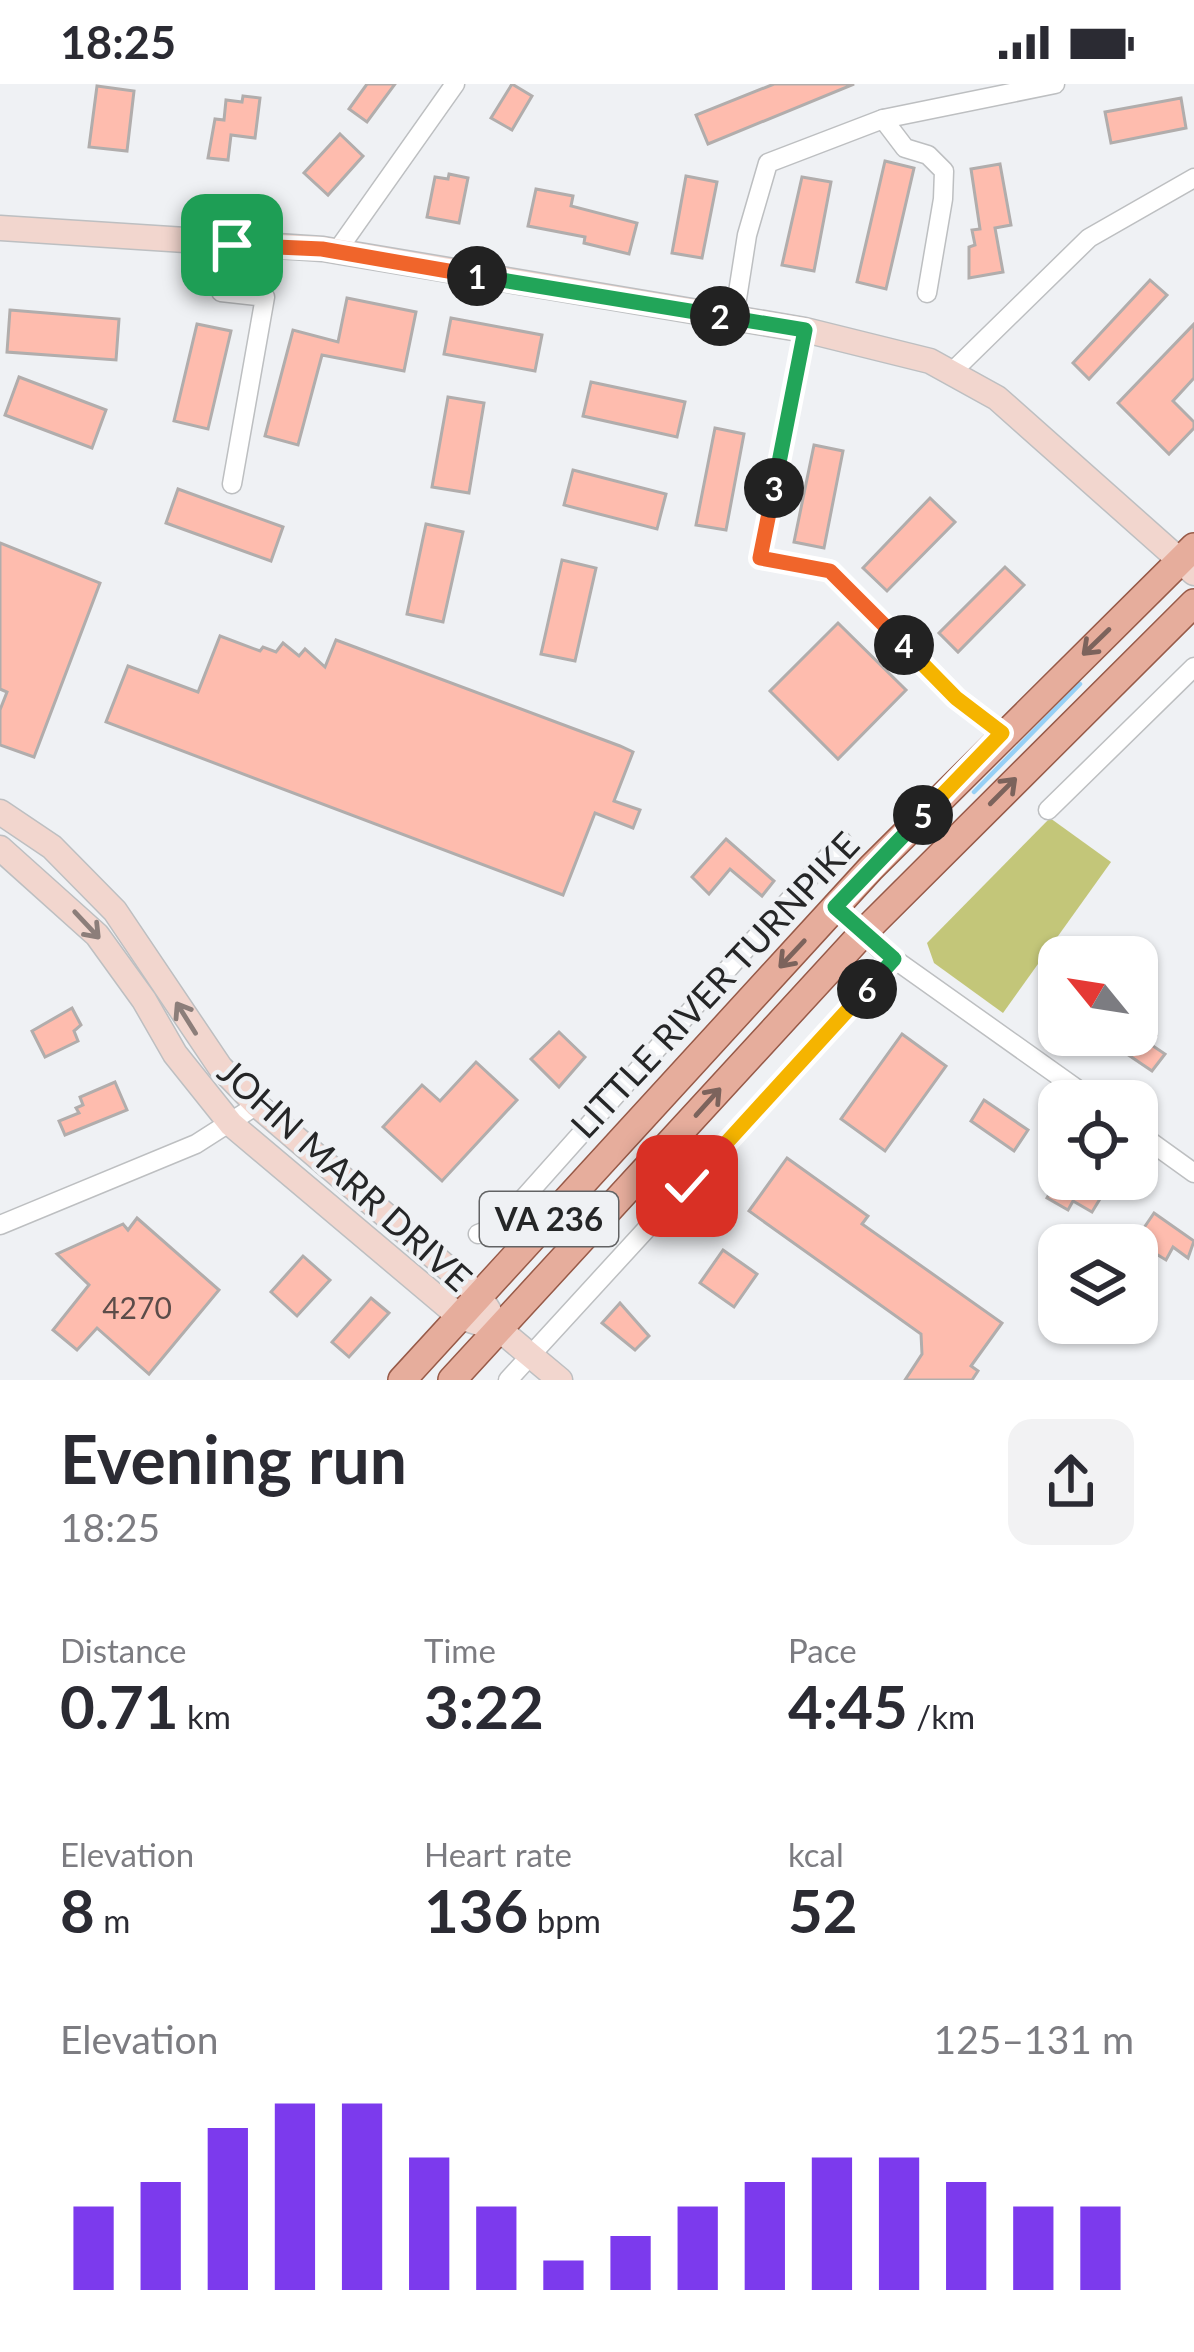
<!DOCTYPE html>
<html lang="en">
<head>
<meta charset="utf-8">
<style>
	:root { --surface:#fff; --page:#f2f2f3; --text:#2b2b33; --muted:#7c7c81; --accent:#7c3aed }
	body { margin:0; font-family:Lato,sans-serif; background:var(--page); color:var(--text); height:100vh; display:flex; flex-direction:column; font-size:45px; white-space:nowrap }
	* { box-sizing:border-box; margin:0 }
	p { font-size:39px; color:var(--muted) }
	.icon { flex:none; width:66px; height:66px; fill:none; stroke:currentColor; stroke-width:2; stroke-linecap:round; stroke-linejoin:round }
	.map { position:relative; height:1296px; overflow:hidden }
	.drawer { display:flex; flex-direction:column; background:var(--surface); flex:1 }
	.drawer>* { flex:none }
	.needle { width:78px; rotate:300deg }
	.tools { position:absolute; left:1038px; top:852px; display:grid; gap:24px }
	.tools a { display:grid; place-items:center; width:120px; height:120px; border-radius:24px; background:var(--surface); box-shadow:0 3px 9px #0004; font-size:60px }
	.pin { position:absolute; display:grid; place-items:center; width:102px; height:102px; color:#fff; margin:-51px; border-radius:24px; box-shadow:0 6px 18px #0006 }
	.km { position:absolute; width:60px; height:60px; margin:-30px; border-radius:50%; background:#222; color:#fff; font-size:33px; line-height:60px; text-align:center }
	.round { display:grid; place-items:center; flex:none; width:126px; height:126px; border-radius:24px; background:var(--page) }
	.summary { display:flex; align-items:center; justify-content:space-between; height:204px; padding:0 60px }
	h1 { font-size:66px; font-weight:700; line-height:90px }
	.stats { display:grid; grid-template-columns:repeat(3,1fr); gap:18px; height:204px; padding:12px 60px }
	.stats div { display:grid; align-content:center }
	.stats b { font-size:60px; font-weight:700 }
	.stats small { font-size:33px; font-weight:400 }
	.stats p { font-size:33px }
	.chart { height:336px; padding:24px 60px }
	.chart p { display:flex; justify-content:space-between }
	.chart svg { width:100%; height:216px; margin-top:12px; stroke:var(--accent); stroke-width:6 }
	.status { display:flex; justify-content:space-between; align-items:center; height:84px; padding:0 60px; background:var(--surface); direction:ltr }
	.status svg { height:33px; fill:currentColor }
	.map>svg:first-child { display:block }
</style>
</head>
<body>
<div class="status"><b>18:25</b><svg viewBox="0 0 49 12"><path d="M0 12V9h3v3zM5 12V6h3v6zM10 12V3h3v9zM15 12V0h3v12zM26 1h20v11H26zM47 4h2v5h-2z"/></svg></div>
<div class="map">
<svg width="1194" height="1296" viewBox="0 0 1194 1296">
	<rect width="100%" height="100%" fill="#eff1f4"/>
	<polygon fill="#c3c679" points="1050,734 1111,778 1003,929 934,879 927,859"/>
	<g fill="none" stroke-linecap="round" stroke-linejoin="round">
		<polyline stroke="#97d0f6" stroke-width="4.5" points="974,708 1080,600"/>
	</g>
	<g fill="#febcae" stroke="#b1adac" stroke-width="3">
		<polygon points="367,0 395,0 367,38 349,25"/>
		<polygon points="512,0 532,12 512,46 491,34"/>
		<polygon points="774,0 854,0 708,60 696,31"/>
		<polygon points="97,2 134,7 127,67 89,63"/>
		<polygon points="243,12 260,14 255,54 231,51 228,76 208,74 215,35 224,36 226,16 242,18"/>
		<polygon points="1181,14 1186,44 1111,59 1105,28"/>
		<polygon points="340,50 363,72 328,111 304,89"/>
		<polygon points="885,77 914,84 886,205 857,198"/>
		<polygon points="1000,80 1011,141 995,144 1003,188 969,194 969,163 975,161 972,146 980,145 971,85"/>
		<polygon points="449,90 468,94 459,139 427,133 435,93 448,95"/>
		<polygon points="686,92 717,98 702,174 672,169"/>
		<polygon points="802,93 831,98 814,187 782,181"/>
		<polygon points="536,105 573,112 571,122 637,139 629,170 584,159 585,153 528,142"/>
		<polygon points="1150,196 1167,211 1089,295 1073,279"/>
		<polygon points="347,214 416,228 404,287 322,271 298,361 265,352 293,246 338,258"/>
		<polygon points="10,226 119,235 116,276 7,268"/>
		<polygon points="451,234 542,251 535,287 444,270"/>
		<polygon points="197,240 231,247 208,345 174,337"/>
		<polygon points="1194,240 1194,294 1173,317 1194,338 1194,344 1169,370 1118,319"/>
		<polygon points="19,293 106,326 92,364 5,331"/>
		<polygon points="591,298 685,318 677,353 583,332"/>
		<polygon points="448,313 484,319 469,409 432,403"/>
		<polygon points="715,344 744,350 726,446 696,441"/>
		<polygon points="814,361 843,367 824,464 794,458"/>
		<polygon points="573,386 666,410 657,445 564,421"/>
		<polygon points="178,405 283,443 271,477 166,439"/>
		<polygon points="930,414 955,438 887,507 863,484"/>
		<polygon points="426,440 463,448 443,538 407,530"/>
		<polygon points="0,459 100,499 34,673 0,661 0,626 7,608 0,605"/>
		<polygon points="562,476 596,484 575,577 541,570"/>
		<polygon points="1005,483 1024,501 958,568 939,549"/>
		<polygon points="838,539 906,606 838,675 770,607"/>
		<polygon points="220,552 260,567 263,563 276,568 283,559 299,572 305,565 325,583 336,556 620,662 633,668 614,717 640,726 633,744 595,729 563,811 106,638 128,582 198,608"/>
		<polygon points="726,755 774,797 762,812 730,785 709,810 692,793"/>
		<polygon points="72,924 81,941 74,947 78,957 45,973 32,947"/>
		<polygon points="1137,924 1155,936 1148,947 1156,952 1150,960 1165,970 1152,987 1127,970 1137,955"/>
		<polygon points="559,948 585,973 559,1003 531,975"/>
		<polygon points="902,950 946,982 885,1067 841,1035"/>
		<polygon points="476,978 517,1016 442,1097 383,1043 422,1001 440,1017"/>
		<polygon points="115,998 127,1026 65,1051 59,1037 79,1029 76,1024 83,1021 80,1013"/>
		<polygon points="984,1016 1028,1046 1014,1067 971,1037"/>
		<polygon points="787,1074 868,1132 862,1140 1002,1239 971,1282 978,1287 972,1296 905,1296 922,1270 921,1250 749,1127"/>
		<polygon points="1058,1095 1077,1100 1088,1095 1106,1105 1092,1128 1073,1117 1068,1126 1047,1114"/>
		<polygon points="1154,1129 1194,1157 1188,1174 1173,1163 1166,1176 1135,1157"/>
		<polygon points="137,1134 219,1206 149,1290 97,1244 77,1266 53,1246 89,1201 57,1170 123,1140 128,1146"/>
		<polygon points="723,1166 757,1190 734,1223 700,1199"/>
		<polygon points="303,1172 330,1196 297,1232 271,1208"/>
		<polygon points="371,1214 389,1229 349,1273 332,1258"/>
		<polygon points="620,1219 649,1252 635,1266 602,1239"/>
	</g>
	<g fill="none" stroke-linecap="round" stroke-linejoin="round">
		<g stroke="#bdbfc1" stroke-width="21">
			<g id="street">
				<polyline points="883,35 905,64 928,71 944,87 943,115 927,209"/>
				<polyline points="337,167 455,0"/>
				<polyline points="734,234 747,151 768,79 883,35 1055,0"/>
				<polyline points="805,246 761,474 829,487 956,614 1002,649"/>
				<polyline points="953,287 1089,154 1194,94"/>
				<polyline points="232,400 265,213 221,208 232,161"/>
				<polyline points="1048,726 1194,583"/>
				<polyline points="835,823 880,865 1094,1017"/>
				<polyline points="1137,1048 1194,1089"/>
				<polyline points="0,1141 196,1060 257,1021"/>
				<polyline points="478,1150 499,1142 842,757"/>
				<polyline points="508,1296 894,875"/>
			</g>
		</g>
		<g stroke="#bdbfc1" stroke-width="27">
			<g id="secondary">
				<polyline points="0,144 323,165 805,246 930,277 997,314 1194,489"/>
				<polyline points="0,728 52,763 115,827 220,983 257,1021 479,1211 489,1227"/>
				<polyline points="0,764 97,851 144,916 175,970 231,1040 460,1233 499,1245 560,1296"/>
			</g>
		</g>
		<g stroke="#975a48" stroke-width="30">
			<g id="primary">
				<polyline points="402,1296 871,784 1194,463"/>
				<polyline points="452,1296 862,850 1194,519"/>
			</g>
		</g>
		<use href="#street" stroke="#fff" stroke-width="18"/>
		<use href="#secondary" stroke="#f2d6ce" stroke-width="24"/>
		<use href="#primary" stroke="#e6ad9c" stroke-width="27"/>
	</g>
	<defs><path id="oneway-shaft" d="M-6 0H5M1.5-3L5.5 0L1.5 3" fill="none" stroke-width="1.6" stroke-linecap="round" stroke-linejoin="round" transform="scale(3)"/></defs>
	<g stroke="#7c635c">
		<use href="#oneway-shaft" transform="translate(1096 558) rotate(136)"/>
		<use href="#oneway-shaft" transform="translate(1003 707) rotate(-45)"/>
		<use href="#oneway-shaft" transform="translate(792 870) rotate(133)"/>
		<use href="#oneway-shaft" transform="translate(708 1018) rotate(-48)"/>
	</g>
	<g stroke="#8c7e7a">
		<use href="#oneway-shaft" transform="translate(87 841) rotate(47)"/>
		<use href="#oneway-shaft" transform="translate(186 934) rotate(-122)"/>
	</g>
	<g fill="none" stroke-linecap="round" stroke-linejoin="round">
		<g stroke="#fff" stroke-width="24">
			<polyline id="split-1" points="232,161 322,165 477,192"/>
		</g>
		<g stroke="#fff" stroke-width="24">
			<polyline id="split-2" points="477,192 720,232"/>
		</g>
		<g stroke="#fff" stroke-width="24">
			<polyline id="split-3" points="720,232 805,246 774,404"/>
		</g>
		<g stroke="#fff" stroke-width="24">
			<polyline id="split-4" points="774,404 760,474 830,487 904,561"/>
		</g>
		<g stroke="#fff" stroke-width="24">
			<polyline id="split-5" points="904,561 956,614 1002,649 923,731"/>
		</g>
		<g stroke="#fff" stroke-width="24">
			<polyline id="split-6" points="867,905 894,875 835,823 923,731"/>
		</g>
		<g stroke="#fff" stroke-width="24">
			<polyline id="split-7" points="687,1102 867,905"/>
		</g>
		<use href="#split-1" stroke="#f0652b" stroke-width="15"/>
		<use href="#split-2" stroke="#22a559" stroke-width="15"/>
		<use href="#split-3" stroke="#22a559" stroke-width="15"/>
		<use href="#split-4" stroke="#f0652b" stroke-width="15"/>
		<use href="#split-5" stroke="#f5b400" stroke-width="15"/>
		<use href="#split-6" stroke="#22a559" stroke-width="15"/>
		<use href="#split-7" stroke="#f5b400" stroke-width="15"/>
	</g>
	<g text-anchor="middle" stroke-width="9" stroke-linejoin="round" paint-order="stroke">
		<g font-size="30" fill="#5b4c49">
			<text x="137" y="1235">4270</text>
		</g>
		<rect fill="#eff1f4" stroke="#626364" stroke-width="3" x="480" y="1108" width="138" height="54" rx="9"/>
		<g font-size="33" font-weight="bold" fill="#252627">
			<text x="549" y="1147">VA 236</text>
		</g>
		<g font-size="36" fill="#252627" stroke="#eff1f4">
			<text transform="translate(715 901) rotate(-47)" y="13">LITTLE RIVER TURNPIKE</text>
			<text transform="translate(345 1091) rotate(42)" y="13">JOHN MARR DRIVE</text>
		</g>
	</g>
</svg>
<div class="tools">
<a><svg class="needle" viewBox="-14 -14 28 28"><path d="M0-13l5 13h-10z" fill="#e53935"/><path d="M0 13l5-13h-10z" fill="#7c7c81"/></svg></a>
<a><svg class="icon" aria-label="locate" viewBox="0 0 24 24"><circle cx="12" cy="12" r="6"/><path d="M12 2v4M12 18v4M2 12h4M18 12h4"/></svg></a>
<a><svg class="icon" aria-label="layers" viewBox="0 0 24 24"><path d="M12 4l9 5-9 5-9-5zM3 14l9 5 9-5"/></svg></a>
</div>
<div class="pin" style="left:232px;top:161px;background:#1e9e55"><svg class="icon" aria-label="arrive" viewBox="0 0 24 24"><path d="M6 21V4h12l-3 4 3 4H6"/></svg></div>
<div class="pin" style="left:687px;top:1102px;background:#d93025"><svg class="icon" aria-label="check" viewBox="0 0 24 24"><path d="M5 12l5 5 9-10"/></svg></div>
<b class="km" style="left:477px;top:192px">1</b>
<b class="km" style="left:720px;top:232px">2</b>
<b class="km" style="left:774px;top:404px">3</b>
<b class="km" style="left:904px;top:561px">4</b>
<b class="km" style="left:923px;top:731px">5</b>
<b class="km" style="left:867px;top:905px">6</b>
</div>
<section class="drawer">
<div class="summary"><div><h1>Evening run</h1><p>18:25</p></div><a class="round"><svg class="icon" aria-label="share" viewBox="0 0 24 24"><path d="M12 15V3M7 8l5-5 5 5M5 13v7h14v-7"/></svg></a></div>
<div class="stats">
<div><p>Distance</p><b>0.71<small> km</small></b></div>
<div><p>Time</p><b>3:22</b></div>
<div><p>Pace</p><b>4:45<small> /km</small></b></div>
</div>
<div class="stats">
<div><p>Elevation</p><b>8<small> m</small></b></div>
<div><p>Heart rate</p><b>136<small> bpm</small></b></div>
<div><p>kcal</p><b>52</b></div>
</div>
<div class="chart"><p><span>Elevation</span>125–131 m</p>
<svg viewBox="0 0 160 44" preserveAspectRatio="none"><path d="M5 44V27M15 44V22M25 44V11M35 44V6M45 44V6M55 44V17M65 44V27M75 44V38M85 44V33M95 44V27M105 44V22M115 44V17M125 44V17M135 44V22M145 44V27M155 44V27"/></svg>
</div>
</section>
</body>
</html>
